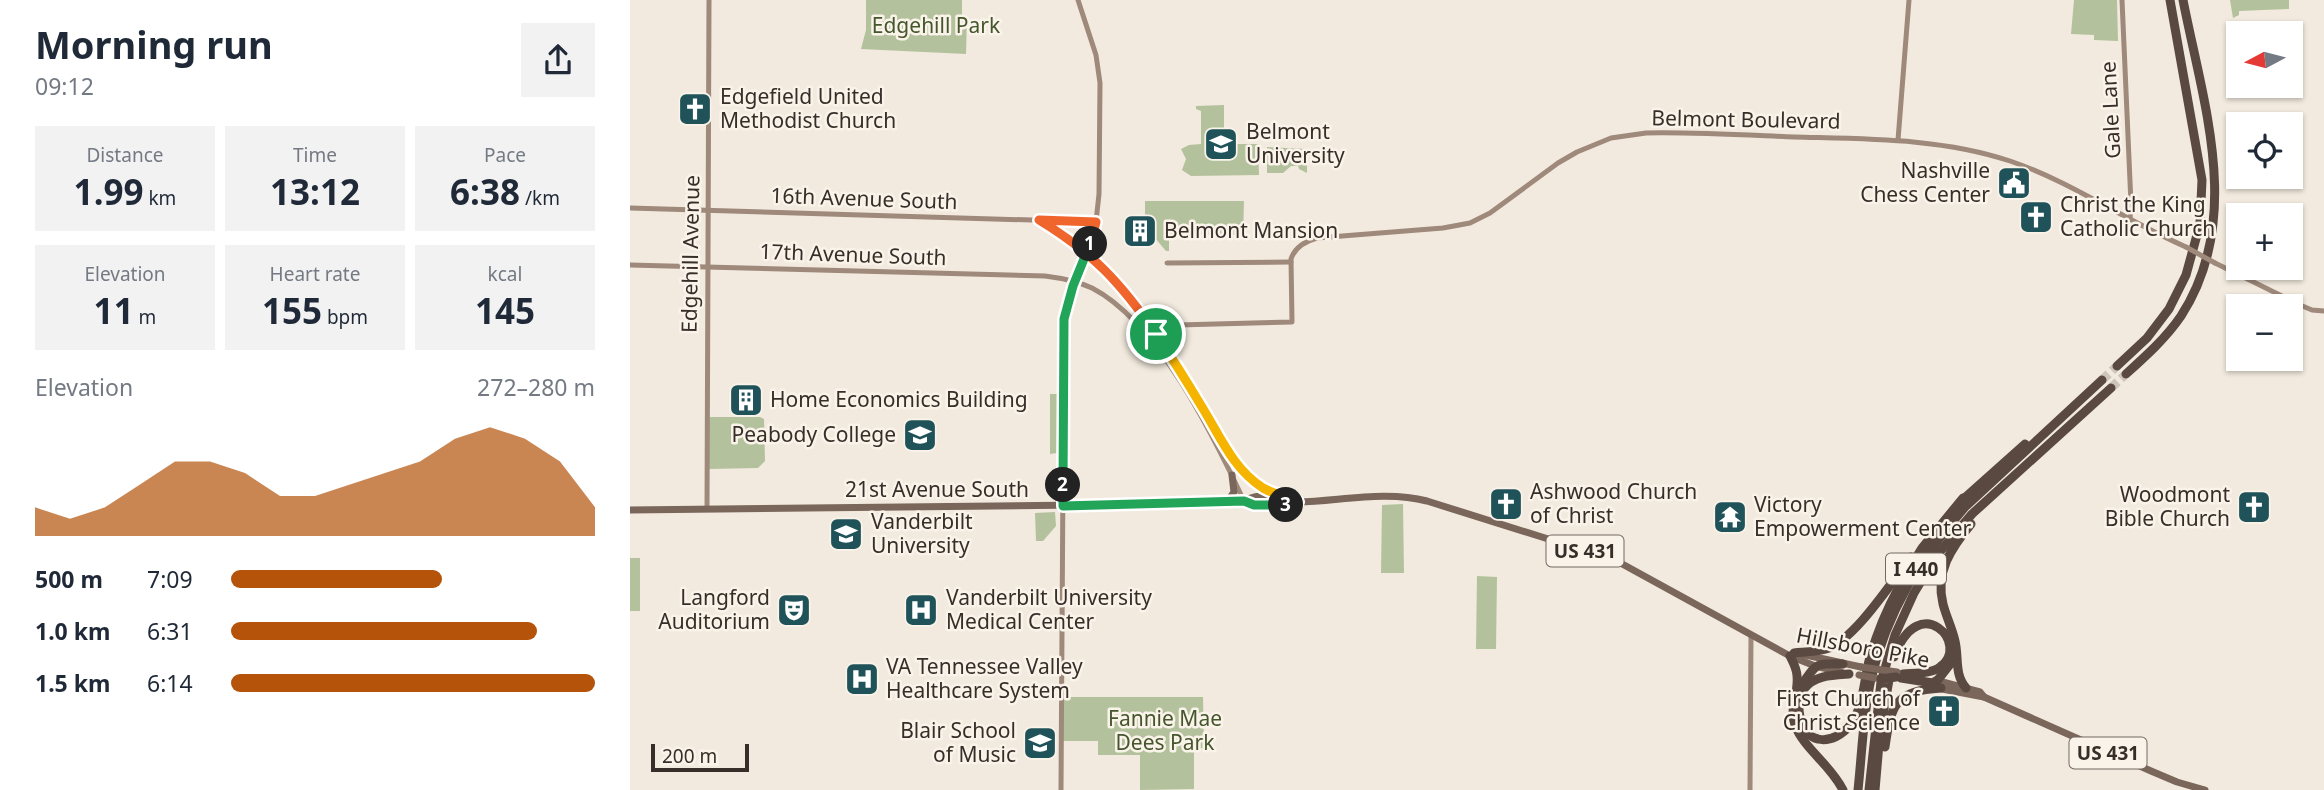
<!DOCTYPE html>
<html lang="en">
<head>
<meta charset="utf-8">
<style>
	:root { --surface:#fff; --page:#f2f2f3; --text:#1f2937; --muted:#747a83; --accent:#b45309 }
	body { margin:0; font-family:"Noto Sans",sans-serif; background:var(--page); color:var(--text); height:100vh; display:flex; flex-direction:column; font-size:26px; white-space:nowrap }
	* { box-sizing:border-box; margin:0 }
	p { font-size:23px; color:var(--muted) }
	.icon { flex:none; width:38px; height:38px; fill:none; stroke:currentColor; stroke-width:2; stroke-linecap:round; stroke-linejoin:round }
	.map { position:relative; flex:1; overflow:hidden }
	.drawer { display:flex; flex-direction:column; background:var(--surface); width:630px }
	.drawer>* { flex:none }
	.needle { width:46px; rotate:263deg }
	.buttons { position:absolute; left:1596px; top:21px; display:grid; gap:14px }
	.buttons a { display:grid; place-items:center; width:77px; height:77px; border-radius:0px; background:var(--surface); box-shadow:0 2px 5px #0004; font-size:35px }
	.scale { position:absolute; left:21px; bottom:18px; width:98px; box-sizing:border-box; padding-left:7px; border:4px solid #382e29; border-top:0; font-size:19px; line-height:24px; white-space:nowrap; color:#382e29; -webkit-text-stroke:5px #faf3ea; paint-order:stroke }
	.pin { position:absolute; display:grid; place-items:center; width:60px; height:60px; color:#fff; margin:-30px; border:4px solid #fff; border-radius:50%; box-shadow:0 2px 7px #0007 }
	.km { position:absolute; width:35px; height:35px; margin:-18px; border-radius:50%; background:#222; color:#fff; font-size:19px; line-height:35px; text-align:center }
	.round { display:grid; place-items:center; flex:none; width:74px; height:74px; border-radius:0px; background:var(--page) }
	.summary { display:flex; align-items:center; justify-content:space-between; height:119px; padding:0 35px }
	h1 { font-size:38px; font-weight:700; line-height:52px }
	.metrics { display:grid; grid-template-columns:repeat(3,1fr); gap:10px; height:119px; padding:7px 35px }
	.metrics div { display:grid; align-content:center; border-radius:0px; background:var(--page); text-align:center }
	.metrics b { font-size:35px; font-weight:700 }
	.metrics small { font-size:19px; font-weight:400 }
	.metrics p { font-size:19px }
	.chart { height:196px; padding:14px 35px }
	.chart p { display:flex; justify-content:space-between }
	.chart svg { width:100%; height:126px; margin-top:7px; fill:var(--accent); opacity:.7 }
	ul { padding:0 35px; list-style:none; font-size:23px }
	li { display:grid; grid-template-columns:112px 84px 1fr; align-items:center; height:52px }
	li i { height:18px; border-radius:9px; background:var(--accent) }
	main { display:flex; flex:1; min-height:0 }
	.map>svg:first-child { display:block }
</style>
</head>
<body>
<main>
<section class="drawer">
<div class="summary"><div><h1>Morning run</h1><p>09:12</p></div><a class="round"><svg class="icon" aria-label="share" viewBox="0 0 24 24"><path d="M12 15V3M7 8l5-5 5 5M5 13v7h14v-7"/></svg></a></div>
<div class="metrics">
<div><p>Distance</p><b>1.99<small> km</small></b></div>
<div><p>Time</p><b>13:12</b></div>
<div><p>Pace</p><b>6:38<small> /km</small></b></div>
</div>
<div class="metrics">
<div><p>Elevation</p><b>11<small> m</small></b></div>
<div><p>Heart rate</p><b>155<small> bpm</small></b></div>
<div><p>kcal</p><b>145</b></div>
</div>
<div class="chart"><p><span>Elevation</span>272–280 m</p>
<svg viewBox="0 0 160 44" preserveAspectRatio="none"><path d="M0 44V34L10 38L20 34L30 26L40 18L50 18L60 22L70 30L80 30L90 26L100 22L110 18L120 10L130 6L140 10L150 18L160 34V44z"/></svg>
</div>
<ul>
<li><b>500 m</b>7:09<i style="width:58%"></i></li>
<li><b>1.0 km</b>6:31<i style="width:84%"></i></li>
<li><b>1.5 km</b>6:14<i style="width:100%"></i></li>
</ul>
</section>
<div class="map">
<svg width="1694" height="790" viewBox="0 0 1694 790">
	<rect width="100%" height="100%" fill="#f2eade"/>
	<g fill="#b4c19d">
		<polygon points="236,0 332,0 332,16 337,17 336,54 231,49 236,30"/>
		<polygon points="1444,0 1487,0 1488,41 1464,40 1464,35 1441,34"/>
		<polygon points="1600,0 1659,0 1659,9 1609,11 1609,15 1603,18"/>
		<polygon points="594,105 594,144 628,144 629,175 561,176 552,170 556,159 551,149 559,145 571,144 571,111 566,109 566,106"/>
		<polygon points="637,147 677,149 677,173 669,169 668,166 661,166 653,173 637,173"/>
		<polygon points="515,201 614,201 613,235 539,235 539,251 536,251 519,231 519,224 515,221"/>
		<polygon points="420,394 427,394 427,453 420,454"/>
		<polygon points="79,417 130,417 134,419 135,461 128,468 79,469"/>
		<polygon points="773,504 774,573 751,573 752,505"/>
		<polygon points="425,512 426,526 413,541 406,541 405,513"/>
		<rect x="0" y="558" width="10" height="53"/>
		<polygon points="847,576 867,577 866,649 846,649"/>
		<polygon points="432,697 573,697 574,748 564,749 564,789 510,790 510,755 468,755 468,741 431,741"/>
	</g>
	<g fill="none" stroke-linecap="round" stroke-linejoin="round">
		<g stroke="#cdc4ba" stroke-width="9" stroke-dasharray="9 4.5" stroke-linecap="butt">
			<polyline points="1472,380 1487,366"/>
			<polyline points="1481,388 1496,374"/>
		</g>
		<g stroke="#9e897b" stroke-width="5">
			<polyline points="1492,0 1501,204 1500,219"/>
			<polyline points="1268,140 1279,0"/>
			<polyline points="0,208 466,222"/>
			<path d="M411 222C428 232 445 243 460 255 498 286 529 337 555 378 581 420 599 471 646 494"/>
			<polyline points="537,263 661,262"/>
			<polyline points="1585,263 1670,305 1682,310 1694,311"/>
			<path d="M0 265 415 276C431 278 447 281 462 288 528 322 583 435 614 501"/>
			<path d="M520 338 535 328 548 325 662 322 661 259C665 247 676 241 687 238L813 228 840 223 860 213 928 163 947 152 981 138 1016 133C1065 132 1115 135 1164 137 1236 139 1311 138 1380 161 1442 182 1496 221 1556 247"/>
			<polyline points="77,509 79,0"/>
			<polyline points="431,790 434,319 441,291 465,231 469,194 470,83 466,55 448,0"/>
			<polyline points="1120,790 1121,636"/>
		</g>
		<g stroke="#7a665a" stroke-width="7">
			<path d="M614 501C631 508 648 505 666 504L668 502C710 501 756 490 797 501L985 560 1160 656 1185 666 1211 672"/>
			<polyline points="597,502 604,492 602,475"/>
			<path d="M0 510 538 504 614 501C630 492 648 496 666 499L668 502"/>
			<polyline points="1171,654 1231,667"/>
			<polyline points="1305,680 1350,692 1354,697 1521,771 1547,782 1575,790"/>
			<polyline points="1307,688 1354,697"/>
		</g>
		<g stroke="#594940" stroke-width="9">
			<polyline points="1487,366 1517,338 1539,309 1556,275 1570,224 1572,180 1540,0"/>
			<path d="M1496 374C1516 356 1536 338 1551 316 1614 219 1573 103 1553 0"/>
			<polyline points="1330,502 1395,444"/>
			<polyline points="1279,569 1292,548 1333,498"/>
			<path d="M1164 653C1174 652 1186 652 1196 649 1224 641 1263 580 1281 557"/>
			<path d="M1160 656C1163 662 1167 669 1167 676 1169 693 1159 708 1165 725 1174 749 1200 764 1213 790"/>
			<path d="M1264 657C1289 588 1342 645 1310 667 1301 674 1285 673 1273 674"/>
			<path d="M1219 674C1204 675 1184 675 1174 689 1164 703 1169 735 1188 739 1200 742 1214 734 1221 724 1234 706 1234 678 1240 657 1247 633 1257 609 1269 587"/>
			<polyline points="1271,678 1303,683 1307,681 1321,663"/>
			<path d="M1170 687C1187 664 1183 663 1213 664"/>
			<path d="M1336 688C1324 674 1329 657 1325 641 1322 628 1316 616 1313 604 1305 572 1321 548 1341 524"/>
			<path d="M1255 747C1261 704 1265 691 1311 688"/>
			<path d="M1228 790C1232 753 1233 715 1241 679 1257 612 1290 558 1335 507L1472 380"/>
			<polyline points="1239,790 1251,682 1265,635 1284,593 1307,555 1342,514 1481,388"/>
			<polyline points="1245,790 1250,732 1260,674"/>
		</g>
		<polyline stroke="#9e897b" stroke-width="5" points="1556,247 1585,263"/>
		<g stroke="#7a665a" stroke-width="7">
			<polyline points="1231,667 1267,672"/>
			<polyline points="1229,675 1256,680"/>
		</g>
		<polyline stroke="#594940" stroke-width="9" points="1251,679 1266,677"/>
	</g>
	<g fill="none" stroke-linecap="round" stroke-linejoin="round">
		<g stroke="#fff" stroke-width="14">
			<path id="split-1" d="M460 244 466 222 409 220C462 252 491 283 526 334"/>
		</g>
		<g stroke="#fff" stroke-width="14">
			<polyline id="split-2" points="433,485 434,319 443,286 460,244"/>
		</g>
		<g stroke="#fff" stroke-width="14">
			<polyline id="split-3" points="433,485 433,506 614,501 624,505 656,505"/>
		</g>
		<g stroke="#fff" stroke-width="14">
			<path id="split-4" d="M526 334C542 358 557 382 572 407 590 436 603 469 633 488 645 495 658 496 668 502L666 504 656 505"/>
		</g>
		<use href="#split-1" stroke="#f0652b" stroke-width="9"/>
		<use href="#split-2" stroke="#22a559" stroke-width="9"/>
		<use href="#split-3" stroke="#22a559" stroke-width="9"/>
		<use href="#split-4" stroke="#f5b400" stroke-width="9"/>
	</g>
	<defs>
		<g id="church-square" transform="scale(1.75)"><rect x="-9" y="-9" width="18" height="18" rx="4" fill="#1f5359" stroke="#faf3ea"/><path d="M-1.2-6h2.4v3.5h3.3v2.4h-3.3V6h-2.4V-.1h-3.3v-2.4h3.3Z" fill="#fff"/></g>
		<g id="university-square" transform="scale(1.75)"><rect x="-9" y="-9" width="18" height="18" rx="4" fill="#1f5359" stroke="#faf3ea"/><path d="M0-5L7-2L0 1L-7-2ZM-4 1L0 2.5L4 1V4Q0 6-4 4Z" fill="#fff"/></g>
		<g id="civic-square" transform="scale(1.75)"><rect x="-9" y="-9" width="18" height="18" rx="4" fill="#1f5359" stroke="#faf3ea"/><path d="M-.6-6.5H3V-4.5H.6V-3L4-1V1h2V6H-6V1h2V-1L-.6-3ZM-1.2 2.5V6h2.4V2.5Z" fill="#fff"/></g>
		<g id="building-square" transform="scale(1.75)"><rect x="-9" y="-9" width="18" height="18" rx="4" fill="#1f5359" stroke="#faf3ea"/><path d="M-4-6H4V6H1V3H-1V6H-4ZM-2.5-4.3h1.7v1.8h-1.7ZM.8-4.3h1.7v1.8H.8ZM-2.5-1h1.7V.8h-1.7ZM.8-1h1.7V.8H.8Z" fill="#fff"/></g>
		<g id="temple-square" transform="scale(1.75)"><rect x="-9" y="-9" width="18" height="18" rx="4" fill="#1f5359" stroke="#faf3ea"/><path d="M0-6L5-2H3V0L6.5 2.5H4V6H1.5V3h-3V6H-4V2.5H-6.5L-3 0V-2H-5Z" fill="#fff"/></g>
		<g id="theatre-square" transform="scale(1.75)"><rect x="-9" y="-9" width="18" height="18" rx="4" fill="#1f5359" stroke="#faf3ea"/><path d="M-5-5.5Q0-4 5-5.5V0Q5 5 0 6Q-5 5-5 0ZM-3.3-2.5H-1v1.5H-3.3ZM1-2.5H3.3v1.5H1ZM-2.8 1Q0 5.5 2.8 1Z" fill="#fff"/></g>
		<g id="hospital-square" transform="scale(1.75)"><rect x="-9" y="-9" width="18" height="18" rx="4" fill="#1f5359" stroke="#faf3ea"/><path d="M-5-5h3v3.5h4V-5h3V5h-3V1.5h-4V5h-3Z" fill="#fff"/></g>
		<g id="school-square" transform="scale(1.75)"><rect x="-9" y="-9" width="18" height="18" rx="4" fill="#1f5359" stroke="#faf3ea"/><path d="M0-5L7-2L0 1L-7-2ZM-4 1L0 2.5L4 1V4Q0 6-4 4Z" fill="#fff"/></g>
	</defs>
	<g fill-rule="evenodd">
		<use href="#church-square" x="65" y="109"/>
		<use href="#university-square" x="591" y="144"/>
		<use href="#civic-square" x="1384" y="183"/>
		<use href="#church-square" x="1406" y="217"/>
		<use href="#building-square" x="510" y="231"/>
		<use href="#building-square" x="116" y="400"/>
		<use href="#university-square" x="290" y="435"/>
		<use href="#church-square" x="876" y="504"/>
		<use href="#church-square" x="1624" y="507"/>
		<use href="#temple-square" x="1100" y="517"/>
		<use href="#university-square" x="216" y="534"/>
		<use href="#theatre-square" x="164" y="610"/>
		<use href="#hospital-square" x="291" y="610"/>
		<use href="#hospital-square" x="232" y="679"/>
		<use href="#church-square" x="1314" y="711"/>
		<use href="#school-square" x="410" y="743"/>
	</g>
	<g text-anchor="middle" stroke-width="5" stroke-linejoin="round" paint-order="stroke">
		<g fill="#faf3ea" stroke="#726963" stroke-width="2">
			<rect x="916.5" y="535.5" width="77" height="31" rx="5"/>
			<rect x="1256" y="553.5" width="60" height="31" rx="5"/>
			<rect x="1439.5" y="737.5" width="77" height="31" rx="5"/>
		</g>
		<g font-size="19" font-weight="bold" fill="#382e29">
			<text x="955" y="558">US 431</text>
			<text x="1286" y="576">I 440</text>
			<text x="1478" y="760">US 431</text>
		</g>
		<g font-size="21" fill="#45562d" stroke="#faf3ea">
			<text x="306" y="33">Edgehill Park</text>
			<text x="535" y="726">Fannie Mae<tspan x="535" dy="24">Dees Park</tspan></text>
		</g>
		<g font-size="21" fill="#382e29" stroke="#faf3ea" text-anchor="start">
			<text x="90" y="104">Edgefield United<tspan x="90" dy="24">Methodist Church</tspan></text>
			<text x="616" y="139">Belmont<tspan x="616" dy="24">University</tspan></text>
			<text x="1360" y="178" text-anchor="end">Nashville<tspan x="1360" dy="24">Chess Center</tspan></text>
			<text x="1430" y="212">Christ the King<tspan x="1430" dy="24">Catholic Church</tspan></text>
			<text x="534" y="238">Belmont Mansion</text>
			<text x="140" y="407">Home Economics Building</text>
			<text x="266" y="442" text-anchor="end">Peabody College</text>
			<text x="900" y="499">Ashwood Church<tspan x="900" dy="24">of Christ</tspan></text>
			<text x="1600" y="502" text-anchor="end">Woodmont<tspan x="1600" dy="24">Bible Church</tspan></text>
			<text x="1124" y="512">Victory<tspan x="1124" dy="24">Empowerment Center</tspan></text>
			<text x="241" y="529">Vanderbilt<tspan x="241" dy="24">University</tspan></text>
			<text x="140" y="605" text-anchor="end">Langford<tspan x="140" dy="24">Auditorium</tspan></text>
			<text x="316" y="605">Vanderbilt University<tspan x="316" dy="24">Medical Center</tspan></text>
			<text x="256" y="674">VA Tennessee Valley<tspan x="256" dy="24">Healthcare System</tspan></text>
			<text x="1290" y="706" text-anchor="end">First Church of<tspan x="1290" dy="24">Christ Science</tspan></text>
			<text x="386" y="738" text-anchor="end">Blair School<tspan x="386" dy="24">of Music</tspan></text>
		</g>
		<g font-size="21" fill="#382e29" stroke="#faf3ea">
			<text transform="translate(1481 110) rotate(-93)" y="7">Gale Lane</text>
			<text transform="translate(1116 120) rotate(1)" y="7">Belmont Boulevard</text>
			<text transform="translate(234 199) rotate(2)" y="7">16th Avenue South</text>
			<text transform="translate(61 254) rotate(-89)" y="7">Edgehill Avenue</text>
			<text transform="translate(223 255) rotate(2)" y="7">17th Avenue South</text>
			<text x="307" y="497">21st Avenue South</text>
			<text transform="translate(1233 648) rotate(11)" y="7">Hillsboro Pike</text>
		</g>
	</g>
</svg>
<div class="buttons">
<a><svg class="needle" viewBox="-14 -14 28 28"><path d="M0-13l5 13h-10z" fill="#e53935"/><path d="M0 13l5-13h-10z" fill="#747a83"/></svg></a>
<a><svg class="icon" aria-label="locate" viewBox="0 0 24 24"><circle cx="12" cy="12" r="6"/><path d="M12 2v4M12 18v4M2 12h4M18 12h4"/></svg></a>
<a>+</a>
<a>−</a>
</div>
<div class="scale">200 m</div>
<div class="pin" style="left:526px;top:334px;background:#1e9e55"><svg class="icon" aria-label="arrive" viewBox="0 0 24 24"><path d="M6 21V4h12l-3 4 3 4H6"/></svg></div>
<b class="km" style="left:460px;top:244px">1</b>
<b class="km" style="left:433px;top:485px">2</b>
<b class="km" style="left:656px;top:505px">3</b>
</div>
</main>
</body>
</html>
